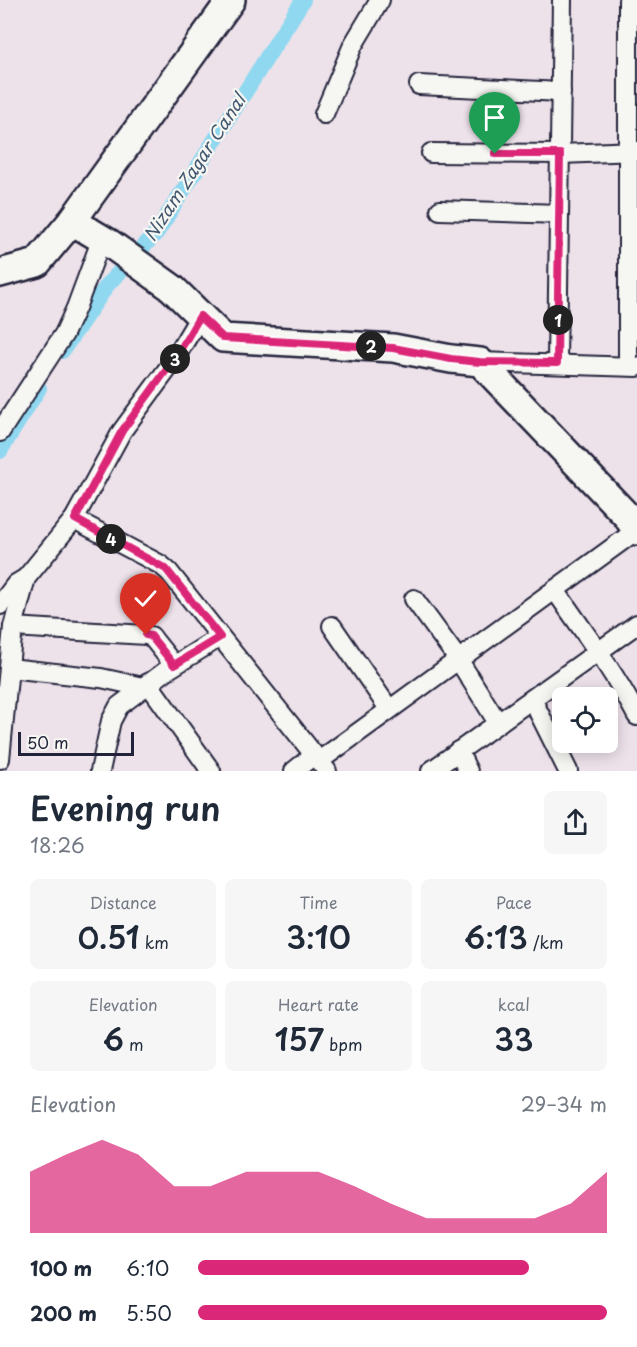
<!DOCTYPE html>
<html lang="en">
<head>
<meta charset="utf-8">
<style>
	:root { --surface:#fff; --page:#f6f6f7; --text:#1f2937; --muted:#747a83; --accent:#db2777 }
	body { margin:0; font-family:"Playpen Sans",sans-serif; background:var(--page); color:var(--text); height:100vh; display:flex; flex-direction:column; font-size:22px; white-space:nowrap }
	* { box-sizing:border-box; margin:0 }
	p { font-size:20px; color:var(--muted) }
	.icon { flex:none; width:33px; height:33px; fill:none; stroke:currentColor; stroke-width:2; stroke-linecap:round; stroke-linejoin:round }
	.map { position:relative; height:771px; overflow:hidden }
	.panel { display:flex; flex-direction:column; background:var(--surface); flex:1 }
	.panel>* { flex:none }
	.tools { position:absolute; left:552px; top:687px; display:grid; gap:12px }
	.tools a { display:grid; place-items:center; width:66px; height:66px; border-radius:9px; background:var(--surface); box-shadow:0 3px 15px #0003; font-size:30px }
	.scale { position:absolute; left:18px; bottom:15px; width:116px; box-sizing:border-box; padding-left:6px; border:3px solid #22223b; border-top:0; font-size:16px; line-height:21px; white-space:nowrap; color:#22223b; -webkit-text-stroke:4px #f6f6f2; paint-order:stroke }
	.pin { position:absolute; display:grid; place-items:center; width:51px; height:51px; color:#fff; margin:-62px -26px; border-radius:50% 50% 50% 0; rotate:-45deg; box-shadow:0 0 6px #0007 }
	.pin .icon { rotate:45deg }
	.km { position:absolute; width:30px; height:30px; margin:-15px; border-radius:50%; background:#222; color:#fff; font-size:16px; line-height:30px; text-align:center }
	.round { display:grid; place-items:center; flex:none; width:63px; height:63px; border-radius:9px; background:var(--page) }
	.headline { display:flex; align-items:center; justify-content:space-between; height:102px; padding:0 30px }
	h1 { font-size:33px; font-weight:600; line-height:45px }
	.figures { display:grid; grid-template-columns:repeat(3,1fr); gap:9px; height:102px; padding:6px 30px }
	.figures div { display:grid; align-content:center; border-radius:9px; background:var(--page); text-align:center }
	.figures b { font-size:30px; font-weight:600 }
	.figures small { font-size:16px; font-weight:400 }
	.figures p { font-size:16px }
	.chart { height:168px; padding:12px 30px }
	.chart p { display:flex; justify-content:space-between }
	.chart svg { width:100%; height:108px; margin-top:6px; fill:var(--accent); opacity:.7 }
	ul { padding:0 30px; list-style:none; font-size:20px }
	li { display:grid; grid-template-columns:96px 72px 1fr; align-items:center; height:45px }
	li i { height:15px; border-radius:8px; background:var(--accent) }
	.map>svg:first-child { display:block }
</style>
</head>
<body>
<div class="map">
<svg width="637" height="771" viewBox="0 0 637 771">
	<rect width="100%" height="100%" fill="#eee2ea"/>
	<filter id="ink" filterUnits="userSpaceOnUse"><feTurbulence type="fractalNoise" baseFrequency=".0167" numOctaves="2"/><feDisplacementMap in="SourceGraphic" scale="12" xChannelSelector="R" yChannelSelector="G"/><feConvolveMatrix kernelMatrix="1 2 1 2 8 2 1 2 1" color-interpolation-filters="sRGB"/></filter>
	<g filter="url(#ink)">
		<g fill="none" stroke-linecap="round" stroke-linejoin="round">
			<g stroke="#8fd8f0" stroke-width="16">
				<polyline points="62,351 108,284 157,232 303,0"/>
				<polyline points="0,451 39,388"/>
			</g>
			<g stroke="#22223b" stroke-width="22">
				<g id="street">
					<polyline points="419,85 561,92"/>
					<polyline points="324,114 353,45 380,0"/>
					<polyline points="431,153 560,154 637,151"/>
					<polyline points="440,210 559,214"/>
					<polyline points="480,362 637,367"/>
					<polyline points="557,363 562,0"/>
					<polyline points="628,366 628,0"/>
					<polyline points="0,432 64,334 76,308 102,238"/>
					<polyline points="74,519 161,565 169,572 327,771"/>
					<path d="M555 590C583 631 614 671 637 716"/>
					<polyline points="414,599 458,659 498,723"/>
					<polyline points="0,605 16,584 26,578"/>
					<polyline points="332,626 389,709"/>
					<polyline points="13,627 146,635 151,636 154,640 174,665"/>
					<polyline points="9,668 101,678 143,687"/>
					<polyline points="148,683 211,771"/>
					<polyline points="532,699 568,771"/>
					<polyline points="458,751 468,771"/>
					<polyline points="0,759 13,627 26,578 74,519 122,431 172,363 200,316"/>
					<polyline points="319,761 637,530"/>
					<polyline points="100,771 111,721 119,706 167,670 220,637"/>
					<polyline points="294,771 314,755"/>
					<polyline points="431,771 637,624"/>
				</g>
			</g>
			<g stroke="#22223b" stroke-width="32">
				<g id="secondary">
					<polyline points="72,221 109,243 172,288 223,338 393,348 451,359 480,362 627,516 637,531"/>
					<polyline points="0,273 37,263 72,221 231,0"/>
				</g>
			</g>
			<use href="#street" stroke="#f6f6f2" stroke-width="18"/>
			<use href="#secondary" stroke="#f6f6f2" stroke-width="27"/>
		</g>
	</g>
	<g fill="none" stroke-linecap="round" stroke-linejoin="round" filter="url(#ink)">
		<g stroke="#fff" stroke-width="12">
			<polyline id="route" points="146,635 151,636 154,640 174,665 220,637 166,569 75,519 122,431 176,357 200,316 223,338 393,348 451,359 480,362 557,363 560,154 495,154"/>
		</g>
		<use href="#route" stroke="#db2777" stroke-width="8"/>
	</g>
	<g text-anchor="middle" stroke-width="4.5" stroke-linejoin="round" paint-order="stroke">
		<g font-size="18" font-style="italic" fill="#435971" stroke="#f6f6f2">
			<text transform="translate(195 168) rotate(-57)" y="6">Nizam Zagar Canal</text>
		</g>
	</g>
</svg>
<div class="tools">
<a><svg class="icon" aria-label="locate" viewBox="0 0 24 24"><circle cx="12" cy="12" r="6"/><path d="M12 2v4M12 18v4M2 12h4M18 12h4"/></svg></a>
</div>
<div class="scale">50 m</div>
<div class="pin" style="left:495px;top:154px;background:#1e9e55"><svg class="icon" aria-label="arrive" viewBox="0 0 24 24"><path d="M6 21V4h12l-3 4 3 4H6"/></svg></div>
<div class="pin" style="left:146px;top:635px;background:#d93025"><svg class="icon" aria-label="check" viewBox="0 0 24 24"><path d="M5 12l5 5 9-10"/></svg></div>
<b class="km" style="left:558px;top:320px">1</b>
<b class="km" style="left:371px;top:346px">2</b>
<b class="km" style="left:175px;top:359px">3</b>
<b class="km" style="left:111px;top:539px">4</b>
</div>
<section class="panel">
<div class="headline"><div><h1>Evening run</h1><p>18:26</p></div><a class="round"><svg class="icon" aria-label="share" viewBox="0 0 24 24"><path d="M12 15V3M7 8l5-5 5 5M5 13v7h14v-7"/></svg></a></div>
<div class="figures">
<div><p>Distance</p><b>0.51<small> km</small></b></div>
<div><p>Time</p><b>3:10</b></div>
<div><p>Pace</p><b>6:13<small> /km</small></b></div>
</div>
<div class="figures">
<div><p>Elevation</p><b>6<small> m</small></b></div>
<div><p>Heart rate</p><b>157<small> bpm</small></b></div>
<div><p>kcal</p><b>33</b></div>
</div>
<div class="chart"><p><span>Elevation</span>29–34 m</p>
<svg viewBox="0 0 160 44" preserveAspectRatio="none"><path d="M0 44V19L10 12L20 6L30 12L40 25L50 25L60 19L70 19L80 19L90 25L100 32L110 38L120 38L130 38L140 38L150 32L160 19V44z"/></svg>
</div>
<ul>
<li><b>100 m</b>6:10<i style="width:81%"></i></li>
<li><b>200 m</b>5:50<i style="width:100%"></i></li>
</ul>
</section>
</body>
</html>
